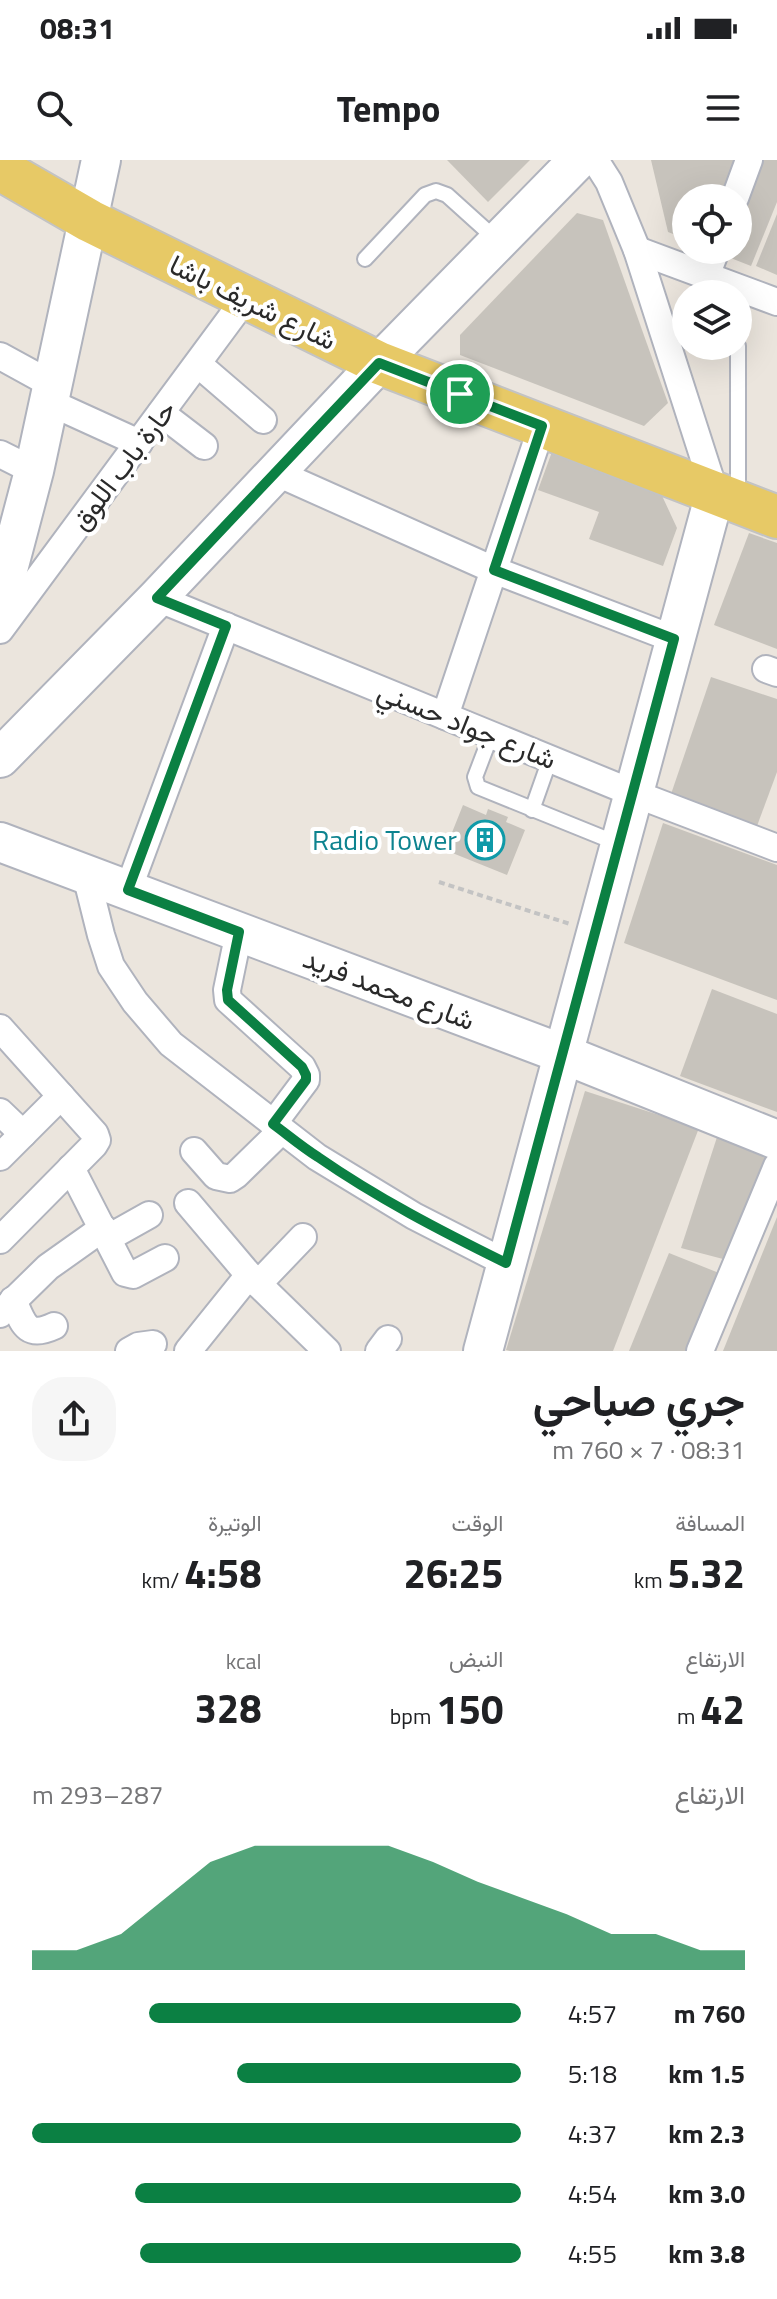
<!DOCTYPE html>
<html lang="ar">
<head>
<meta charset="utf-8">
<style>
	:root { --surface:#fff; --page:#f6f6f6; --text:#202124; --muted:#757577; --accent:#0b8043 }
	body { margin:0; font-family:"Titillium Web",Vazirmatn,sans-serif; background:var(--page); color:var(--text); direction:rtl; height:100vh; display:flex; flex-direction:column; font-size:30px; white-space:nowrap }
	* { box-sizing:border-box; margin:0 }
	p { font-size:26px; color:var(--muted) }
	.icon { flex:none; width:44px; height:44px; fill:none; stroke:currentColor; stroke-width:2; stroke-linecap:round; stroke-linejoin:round }
	.map { position:relative; height:1191px; overflow:hidden; direction:ltr }
	.details { display:flex; flex-direction:column; background:var(--surface); flex:1 }
	.details>* { flex:none }
	.tools { position:absolute; left:672px; top:24px; display:grid; gap:16px }
	.tools a { display:grid; place-items:center; width:80px; height:80px; border-radius:50%; background:var(--surface); box-shadow:0 8px 32px #0002; font-size:40px }
	.pin { position:absolute; display:grid; place-items:center; width:68px; height:68px; color:#fff; margin:-34px; border:4px solid #fff; border-radius:50%; box-shadow:0 2px 8px #0007 }
	.round { display:grid; place-items:center; flex:none; width:84px; height:84px; border-radius:32px; background:var(--page) }
	.headline { display:flex; align-items:center; justify-content:space-between; height:136px; padding:0 32px }
	h1 { font-size:44px; font-weight:700; line-height:60px }
	.metrics { display:grid; grid-template-columns:repeat(3,1fr); gap:12px; height:136px; padding:8px 32px }
	.metrics div { display:grid; align-content:center }
	.metrics b { font-size:40px; font-weight:700 }
	.metrics small { font-size:22px; font-weight:400 }
	.metrics p { font-size:22px }
	.chart { height:224px; padding:16px 32px }
	.chart p { display:flex; justify-content:space-between }
	.chart svg { width:100%; height:144px; margin-top:8px; fill:var(--accent); opacity:.7 }
	ul { padding:0 32px; list-style:none; font-size:26px }
	li { display:grid; grid-template-columns:128px 96px 1fr; align-items:center; height:60px }
	li i { height:20px; border-radius:10px; background:var(--accent) }
	.status { display:flex; justify-content:space-between; align-items:center; height:56px; padding:0 40px; background:var(--surface); direction:ltr }
	.status svg { height:22px; fill:currentColor }
	header { display:flex; justify-content:space-between; align-items:center; height:104px; padding:0 32px; background:var(--surface); font-size:36px; font-weight:700 }
	.map>svg:first-child { display:block }
</style>
</head>
<body>
<div class="status"><b>08:31</b><svg viewBox="0 0 49 12"><path d="M0 12V9h3v3zM5 12V6h3v6zM10 12V3h3v9zM15 12V0h3v12zM26 1h20v11H26zM47 4h2v5h-2z"/></svg></div>
<header><svg class="icon" aria-label="menu" viewBox="0 0 24 24"><path d="M4 6h16M4 12h16M4 18h16"/></svg>Tempo<svg class="icon" aria-label="search" viewBox="0 0 24 24"><circle cx="10" cy="10" r="6"/><path d="M15 15l6 6"/></svg></header>
<div class="map">
<svg width="777" height="1191" viewBox="0 0 777 1191">
	<rect width="100%" height="100%" fill="#ebe5dd"/>
	<g fill="#c7c3bc">
		<polygon points="447,0 530,0 488,42"/>
		<polygon points="651,0 742,0 728,38 686,38 686,79 668,72"/>
		<polygon points="754,0 777,0 777,42 751,106 718,93 719,90 738,90 738,41"/>
		<polygon points="577,53 603,60 668,243 644,266 460,195 460,175"/>
		<polygon points="777,54 777,115 756,106"/>
		<polygon points="557,278 651,312 677,368 663,406 589,379 599,352 538,330"/>
		<polygon points="749,373 777,383 777,489 714,465"/>
		<polygon points="711,517 777,539 777,612 757,666 670,637"/>
		<polygon points="463,645 486,655 488,649 508,657 506,662 525,670 507,715 445,690"/>
		<polygon points="663,663 777,705 777,840 624,783"/>
		<polygon points="712,829 777,854 777,952 680,916"/>
		<polygon points="585,931 699,968 613,1191 510,1191 506,1190"/>
		<polygon points="719,971 771,999 723,1099 681,1088"/>
		<polygon points="777,1057 777,1191 723,1191"/>
		<polygon points="669,1093 724,1115 693,1191 629,1191"/>
	</g>
	<g fill="none" stroke-linecap="round" stroke-linejoin="round">
		<g stroke="#b0b3bd" stroke-width="18">
			<g id="lane">
				<polyline points="365,99 425,35 436,31 447,35 498,81"/>
				<polyline points="738,337 738,186"/>
				<polyline points="491,575 475,617 478,627 619,684"/>
				<polyline points="532,650 550,599"/>
			</g>
		</g>
		<g stroke="#b0b3bd" stroke-width="30">
			<g id="street">
				<polyline points="595,0 609,22 637,90 715,333"/>
				<polyline points="735,38 749,0"/>
				<polyline points="637,90 777,142"/>
				<polyline points="706,116 716,90"/>
				<polyline points="0,196 53,225"/>
				<polyline points="198,204 263,260"/>
				<polyline points="49,242 139,283"/>
				<polyline points="161,253 204,286"/>
				<polyline points="0,294 34,311"/>
				<polyline points="277,313 494,410 674,479"/>
				<polyline points="157,438 633,633 777,688"/>
				<polyline points="0,470 245,139"/>
				<polyline points="766,509 777,513"/>
				<polyline points="445,556 542,266"/>
				<polyline points="86,715 101,775 111,806 135,842 171,884 317,997 414,1056 506,1103"/>
				<polyline points="128,730 226,466"/>
				<polyline points="239,772 227,830 228,840 302,907 306,915 306,920 273,964"/>
				<polyline points="0,868 95,974 97,980 94,985 0,1080"/>
				<polyline points="0,952 23,974"/>
				<polyline points="194,991 216,1016 230,1019 236,1015 282,970"/>
				<polyline points="0,997 61,936"/>
				<polyline points="71,1008 125,1113 133,1115 165,1098"/>
				<polyline points="188,1043 249,1115 327,1191"/>
				<polyline points="108,1078 149,1055"/>
				<polyline points="258,1124 303,1077"/>
				<path d="M13 1140C23 1163 26 1179 54 1166"/>
				<polyline points="0,1154 48,1107 103,1068"/>
				<polyline points="129,1191 138,1186 153,1184"/>
				<polyline points="188,1191 249,1115"/>
				<polyline points="379,1191 388,1179"/>
				<polyline points="700,1191 777,1006"/>
			</g>
		</g>
		<g stroke="#b0b3bd" stroke-width="42">
			<g id="secondary">
				<polyline points="0,440 34,311 101,0"/>
				<polyline points="0,598 157,438 379,203 578,0"/>
				<polyline points="0,682 563,894 777,980"/>
				<polyline points="483,1191 715,333"/>
			</g>
		</g>
		<g stroke="#c3c3c3" stroke-width="46">
			<polyline id="primary" points="0,9 90,61 379,203 777,357"/>
		</g>
		<polyline stroke="#c3c3c3" stroke-width="4" stroke-dasharray="6 4" stroke-linecap="butt" points="439,722 570,764"/>
		<use href="#lane" stroke="#fff" stroke-width="14"/>
		<use href="#street" stroke="#fff" stroke-width="26"/>
		<use href="#secondary" stroke="#fff" stroke-width="38"/>
		<use href="#primary" stroke="#e7c966" stroke-width="42"/>
	</g>
	<g fill="none" stroke-linecap="round" stroke-linejoin="round">
		<g stroke="#fff" stroke-width="16">
			<path id="route" d="M379 203 542 266 494 410 674 479 506 1103C441 1071 377 1038 318 997 302 987 288 975 273 964L306 920V915L302 907 228 840 227 830 239 772 128 730 226 466 157 438Z"/>
		</g>
		<use href="#route" stroke="#0b8043" stroke-width="10"/>
	</g>
	<defs>
		<g id="building-ring" transform="scale(2)"><circle r="9.5" fill="#fff" stroke="#0f9aa8" stroke-width="1.5"/><path d="M-4-6H4V6H1V3H-1V6H-4ZM-2.5-4.3h1.7v1.8h-1.7ZM.8-4.3h1.7v1.8H.8ZM-2.5-1h1.7V.8h-1.7ZM.8-1h1.7V.8H.8Z" fill="#0f9aa8"/></g>
	</defs>
	<g fill-rule="evenodd">
		<use href="#building-ring" x="485" y="680"/>
	</g>
	<g text-anchor="middle" stroke-width="8" stroke-linejoin="round" paint-order="stroke">
		<g font-size="28" fill="#2a2a2a" stroke="#fff">
			<text transform="translate(253 142) rotate(26)" y="10">شارع شريف باشا</text>
			<text transform="translate(123 305) rotate(-53)" y="10">حارة باب اللوق</text>
			<text transform="translate(467 565) rotate(22)" y="10">شارع جواد حسني</text>
			<text transform="translate(389 829) rotate(21)" y="10">شارع محمد فريد</text>
		</g>
		<g font-size="28" fill="#0d838f" stroke="#fff" text-anchor="end">
			<text x="457" y="690">Radio Tower</text>
		</g>
	</g>
</svg>
<div class="tools">
<a><svg class="icon" aria-label="locate" viewBox="0 0 24 24"><circle cx="12" cy="12" r="6"/><path d="M12 2v4M12 18v4M2 12h4M18 12h4"/></svg></a>
<a><svg class="icon" aria-label="layers" viewBox="0 0 24 24"><path d="M12 4l9 5-9 5-9-5zM3 14l9 5 9-5"/></svg></a>
</div>
<div class="pin" style="left:460px;top:234px;background:#1e9e55"><svg class="icon" aria-label="arrive" viewBox="0 0 24 24"><path d="M6 21V4h12l-3 4 3 4H6"/></svg></div>
</div>
<section class="details">
<div class="headline"><div><h1>جري صباحي</h1><p>08:31 · 7 × 760 m</p></div><a class="round"><svg class="icon" aria-label="share" viewBox="0 0 24 24"><path d="M12 15V3M7 8l5-5 5 5M5 13v7h14v-7"/></svg></a></div>
<div class="metrics">
<div><p>المسافة</p><b>5.32<small> km</small></b></div>
<div><p>الوقت</p><b>26:25</b></div>
<div><p>الوتيرة</p><b>4:58<small> /km</small></b></div>
</div>
<div class="metrics">
<div><p>الارتفاع</p><b>42<small> m</small></b></div>
<div><p>النبض</p><b>150<small> bpm</small></b></div>
<div><p>kcal</p><b>328</b></div>
</div>
<div class="chart"><p><span>الارتفاع</span>287–293 m</p>
<svg viewBox="0 0 160 44" preserveAspectRatio="none"><path d="M0 44V38L10 38L20 33L30 22L40 11L50 6L60 6L70 6L80 6L90 11L100 17L110 22L120 27L130 33L140 33L150 38L160 38V44z"/></svg>
</div>
<ul>
<li><b>760 m</b>4:57<i style="width:76%"></i></li>
<li><b>1.5 km</b>5:18<i style="width:58%"></i></li>
<li><b>2.3 km</b>4:37<i style="width:100%"></i></li>
<li><b>3.0 km</b>4:54<i style="width:79%"></i></li>
<li><b>3.8 km</b>4:55<i style="width:78%"></i></li>
</ul>
</section>
</body>
</html>
